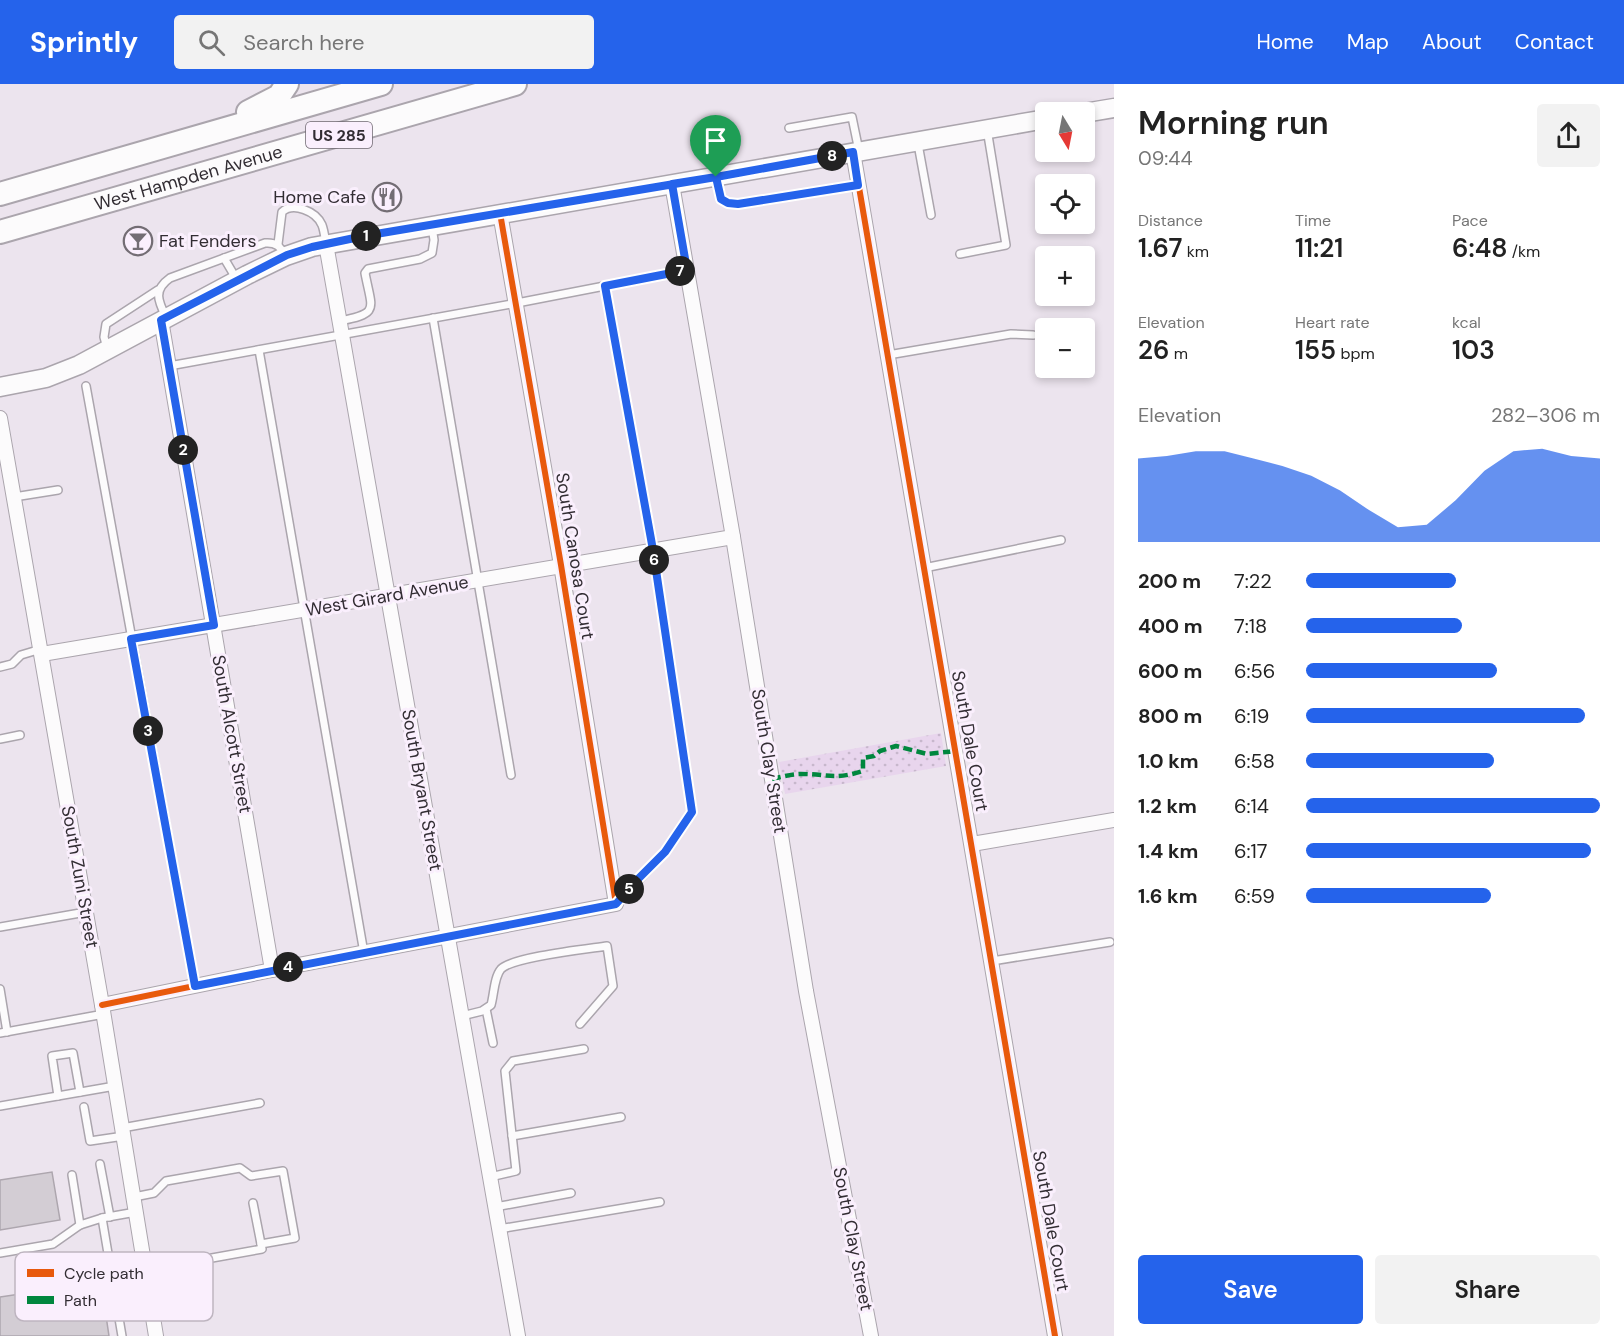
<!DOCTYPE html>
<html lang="en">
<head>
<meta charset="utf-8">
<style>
	:root { --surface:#fff; --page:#f2f2f2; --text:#222; --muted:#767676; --accent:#2563eb }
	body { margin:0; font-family:"DM Sans",sans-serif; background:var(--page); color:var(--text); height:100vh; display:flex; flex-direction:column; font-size:22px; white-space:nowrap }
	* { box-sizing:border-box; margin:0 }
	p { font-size:20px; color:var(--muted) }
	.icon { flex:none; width:33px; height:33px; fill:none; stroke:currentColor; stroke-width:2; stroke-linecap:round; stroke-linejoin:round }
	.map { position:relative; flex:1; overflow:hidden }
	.side { display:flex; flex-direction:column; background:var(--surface); width:510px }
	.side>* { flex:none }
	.needle { width:39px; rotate:170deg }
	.buttons { position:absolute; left:1035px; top:18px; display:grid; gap:12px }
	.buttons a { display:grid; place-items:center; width:60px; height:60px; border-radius:6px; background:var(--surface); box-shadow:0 3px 9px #0003; font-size:30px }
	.pin { position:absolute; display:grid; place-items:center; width:51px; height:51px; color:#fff; margin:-62px -26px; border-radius:50% 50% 50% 0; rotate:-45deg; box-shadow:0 0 6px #0007 }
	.pin .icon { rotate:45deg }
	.km { position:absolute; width:30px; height:30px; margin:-15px; border-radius:50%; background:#222; color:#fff; font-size:16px; line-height:30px; text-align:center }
	.round { display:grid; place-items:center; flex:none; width:63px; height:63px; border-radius:6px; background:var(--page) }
	.overview { display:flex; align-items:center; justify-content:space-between; height:102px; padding:0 24px }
	h1 { font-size:33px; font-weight:600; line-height:45px }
	.figures { display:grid; grid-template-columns:repeat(3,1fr); gap:9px; height:102px; padding:6px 24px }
	.figures div { display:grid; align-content:center }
	.figures b { font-size:26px; font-weight:600 }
	.figures small { font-size:16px; font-weight:400 }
	.figures p { font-size:16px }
	.chart { height:168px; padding:12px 24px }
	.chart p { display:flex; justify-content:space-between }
	.chart svg { width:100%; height:108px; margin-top:6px; fill:var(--accent); opacity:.7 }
	.cta { display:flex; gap:12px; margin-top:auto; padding:12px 24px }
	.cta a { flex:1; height:69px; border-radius:6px; background:var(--accent); color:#fff; font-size:24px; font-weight:600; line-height:69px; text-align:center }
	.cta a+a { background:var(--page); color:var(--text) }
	ul { padding:0 24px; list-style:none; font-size:20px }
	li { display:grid; grid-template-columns:96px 72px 1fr; align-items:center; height:45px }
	li i { height:15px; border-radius:8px; background:var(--accent) }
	header { display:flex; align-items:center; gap:36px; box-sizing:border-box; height:84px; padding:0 30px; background:var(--accent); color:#fff }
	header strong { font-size:28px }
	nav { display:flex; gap:33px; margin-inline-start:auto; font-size:21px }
	.search { width:420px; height:54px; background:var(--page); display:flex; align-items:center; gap:15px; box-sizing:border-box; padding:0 21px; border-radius:6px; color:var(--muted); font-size:22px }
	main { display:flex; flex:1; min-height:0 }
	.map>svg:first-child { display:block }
</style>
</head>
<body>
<header>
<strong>Sprintly</strong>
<div class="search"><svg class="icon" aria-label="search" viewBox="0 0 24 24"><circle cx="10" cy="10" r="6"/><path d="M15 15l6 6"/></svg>Search here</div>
<nav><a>Home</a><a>Map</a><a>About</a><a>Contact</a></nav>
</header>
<main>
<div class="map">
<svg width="1114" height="1252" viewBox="0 0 1114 1252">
	<defs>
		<pattern id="park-dots" width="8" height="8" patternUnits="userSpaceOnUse" patternTransform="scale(1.5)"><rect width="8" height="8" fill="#e8d5ed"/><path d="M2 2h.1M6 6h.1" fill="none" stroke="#c7b7cc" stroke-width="1.8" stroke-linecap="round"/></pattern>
	</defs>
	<rect width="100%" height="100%" fill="#ece4ee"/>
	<polygon fill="url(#park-dots)" points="941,649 946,682 785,710 779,678"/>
	<g fill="#d3cdd4" stroke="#ada6ae" stroke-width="1.5">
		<polygon points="52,1088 60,1136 0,1146 0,1096"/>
		<polygon points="101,1198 109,1252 0,1252 0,1213"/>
	</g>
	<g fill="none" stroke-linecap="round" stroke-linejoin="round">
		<g stroke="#aba5ad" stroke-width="10">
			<g id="service">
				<polyline points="789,44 852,33 859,67"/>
				<polyline points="918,60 931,131"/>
				<polyline points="716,95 721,115 728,119 738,120 858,101"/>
				<path d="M278 160 282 128C293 118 316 127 322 141 324 146 325 154 326 160"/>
				<polyline points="960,170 1006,161 987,45"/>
				<polyline points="224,174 237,196"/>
				<polyline points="605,202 653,466 692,728 665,768 616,820"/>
				<path d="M166 233C158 217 153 206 170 194L265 159C277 158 280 163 286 172"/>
				<polyline points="433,234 511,691"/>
				<path d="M340 237C380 229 372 226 365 189L368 185 420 175 432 169 434 156 432 143"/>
				<polyline points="107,264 104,253 106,240 158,206"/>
				<polyline points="259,266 364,869"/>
				<polyline points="888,271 1011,250 1033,251"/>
				<polyline points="169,282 517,219 687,186"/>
				<polyline points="86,302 195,902"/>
				<polyline points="14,413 58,406"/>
				<polyline points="924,484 1061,456"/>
				<polyline points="0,583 12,580 21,571 41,565"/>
				<polyline points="0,655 20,651"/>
				<polyline points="0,843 86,828"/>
				<polyline points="992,877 1110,858"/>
				<polyline points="0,905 7,948"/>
				<polyline points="486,925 493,959"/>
				<path d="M462 932 482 927 491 921C494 911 494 893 501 885 512 873 587 865 607 862L613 902 580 940"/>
				<polyline points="0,949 104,930"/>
				<polyline points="58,1012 52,972 73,969 80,1008"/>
				<polyline points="0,1022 115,1002"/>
				<polyline points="84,1023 90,1057 124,1052"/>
				<polyline points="122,1044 260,1019"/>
				<polyline points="512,1052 621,1033"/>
				<polyline points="100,1080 110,1133"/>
				<polyline points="72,1091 80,1141"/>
				<polyline points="490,1093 516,1087 505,987 513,977 584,965"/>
				<polyline points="134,1113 154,1109 166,1097 240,1084 251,1092 283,1087 295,1154 261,1160"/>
				<polyline points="495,1123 571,1109"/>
				<polyline points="499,1145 660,1118"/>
				<polyline points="0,1169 53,1160 80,1141 102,1134"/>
				<polyline points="147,1189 173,1184 184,1179 262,1165 253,1119"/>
				<polyline points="150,1213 171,1209 174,1228"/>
				<polyline points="122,1252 102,1134 136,1128"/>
			</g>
		</g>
		<g stroke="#aba5ad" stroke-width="16">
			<g id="minor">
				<polyline points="853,68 1055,1252"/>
				<polyline points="672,100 733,453 806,907 871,1252"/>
				<polyline points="326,160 518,1252"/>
				<polyline points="161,236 272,886"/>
				<polyline points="0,334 102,921 156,1252"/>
				<polyline points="42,570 733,453"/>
				<polyline points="972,760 1114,736"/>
				<polyline points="102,921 272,886 616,820 561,481 500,129"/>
			</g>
		</g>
		<g stroke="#aba5ad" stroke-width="21">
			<g id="tertiary">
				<polyline points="1084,29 1114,24"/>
				<polyline points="0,303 46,294 79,281 247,191 286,172 312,163 1046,35"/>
			</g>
		</g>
		<g stroke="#aba5ad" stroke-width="26">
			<g id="trunk">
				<polyline points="248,28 279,12 287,0"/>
				<polyline points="0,110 381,0"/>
				<path id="s1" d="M0 148 515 0"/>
			</g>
		</g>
		<use href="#service" stroke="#fcfbfc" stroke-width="7"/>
		<use href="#minor" stroke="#fcfbfc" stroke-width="14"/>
		<use href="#tertiary" stroke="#fcfbfc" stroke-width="18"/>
		<use href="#trunk" stroke="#fcfbfc" stroke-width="22"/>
		<path stroke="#00873e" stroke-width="4.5" stroke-dasharray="9 4.5" stroke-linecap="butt" d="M772 695C781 693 791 690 801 690 828 690 835 696 863 687V674L874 672 880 667 896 662 927 670 956 667"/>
		<g stroke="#faeffd" stroke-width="10">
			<g id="cycleway">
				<polyline points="853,68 1055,1252"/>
				<polyline points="102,921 272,886 616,820 561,481 500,129"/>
			</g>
		</g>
		<use href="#cycleway" stroke="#e8590c" stroke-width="6"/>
	</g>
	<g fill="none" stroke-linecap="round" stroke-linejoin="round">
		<g stroke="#fff" stroke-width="12">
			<polyline id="route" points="716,93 364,152 312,163 287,171 161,236 214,541 131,555 195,902 616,820 636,797 665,768 692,728 653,466 605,202 687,186 672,100 716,93 721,115 728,119 738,120 858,101 853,68 716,93"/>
		</g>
		<use href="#route" stroke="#2563eb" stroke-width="8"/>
	</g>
	<defs>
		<g id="restaurant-ring" transform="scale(1.5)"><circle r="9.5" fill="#faeffd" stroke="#736d74" stroke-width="1.5"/><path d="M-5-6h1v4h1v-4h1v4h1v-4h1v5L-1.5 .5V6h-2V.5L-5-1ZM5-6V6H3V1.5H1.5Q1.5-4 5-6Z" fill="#736d74"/></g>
		<g id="bar-ring" transform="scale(1.5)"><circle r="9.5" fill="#faeffd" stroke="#736d74" stroke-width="1.5"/><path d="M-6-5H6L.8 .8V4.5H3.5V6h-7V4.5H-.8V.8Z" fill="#736d74"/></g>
	</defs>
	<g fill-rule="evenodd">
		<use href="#restaurant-ring" x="387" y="113"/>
		<use href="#bar-ring" x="138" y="157"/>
	</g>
	<g text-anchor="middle" stroke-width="6" stroke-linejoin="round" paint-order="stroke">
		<rect fill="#faeffd" stroke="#6e6770" stroke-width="1.5" x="306" y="38" width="66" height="26" rx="4.5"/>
		<g font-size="16" font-weight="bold" fill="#322d33">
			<text x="339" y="57">US 285</text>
		</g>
		<g font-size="18" fill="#322d33" stroke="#faeffd">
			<text dy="6" stroke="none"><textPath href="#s1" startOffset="196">West Hampden Avenue</textPath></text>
			<text transform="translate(575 472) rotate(81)" y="6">South Canosa Court</text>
			<text transform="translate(387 512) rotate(-10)" y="6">West Girard Avenue</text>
			<text transform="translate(232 650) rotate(80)" y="6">South Alcott Street</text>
			<text transform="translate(970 657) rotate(80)" y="6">South Dale Court</text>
			<text transform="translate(769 677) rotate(81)" y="6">South Clay Street</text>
			<text transform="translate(422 706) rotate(80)" y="6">South Bryant Street</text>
			<text transform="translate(80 793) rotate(80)" y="6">South Zuni Street</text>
			<text transform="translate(1051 1137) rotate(80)" y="6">South Dale Court</text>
			<text transform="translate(853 1155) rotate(79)" y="6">South Clay Street</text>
		</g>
		<g font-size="18" fill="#322d33" stroke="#faeffd" text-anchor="end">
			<text x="366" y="119">Home Cafe</text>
			<text x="159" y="163" text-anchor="start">Fat Fenders</text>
		</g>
	</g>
	<rect x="15" y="1168" width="198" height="69" rx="9" fill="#faeffd" stroke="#beb5c0" stroke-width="1.5"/>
	<rect x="27" y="1185" width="27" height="8" fill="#e8590c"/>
	<rect x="27" y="1212" width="27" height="8" fill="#00873e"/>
	<g font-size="16" fill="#322d33">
		<text x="64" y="1195">Cycle path</text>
		<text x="64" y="1222">Path</text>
	</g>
</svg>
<div class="buttons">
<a><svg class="needle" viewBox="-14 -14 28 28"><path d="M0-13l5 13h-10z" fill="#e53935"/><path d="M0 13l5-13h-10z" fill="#767676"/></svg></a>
<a><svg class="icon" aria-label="locate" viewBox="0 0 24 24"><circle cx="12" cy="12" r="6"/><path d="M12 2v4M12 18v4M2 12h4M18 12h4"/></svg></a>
<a>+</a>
<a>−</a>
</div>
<div class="pin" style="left:716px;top:93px;background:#1e9e55"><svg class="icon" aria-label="arrive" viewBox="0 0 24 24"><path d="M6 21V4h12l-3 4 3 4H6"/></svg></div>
<b class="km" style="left:366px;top:152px">1</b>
<b class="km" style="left:183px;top:366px">2</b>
<b class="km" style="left:148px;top:647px">3</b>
<b class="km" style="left:288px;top:883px">4</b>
<b class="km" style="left:629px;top:805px">5</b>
<b class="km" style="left:654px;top:476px">6</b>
<b class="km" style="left:680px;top:187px">7</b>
<b class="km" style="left:832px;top:72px">8</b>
</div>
<section class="side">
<div class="overview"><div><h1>Morning run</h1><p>09:44</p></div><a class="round"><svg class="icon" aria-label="share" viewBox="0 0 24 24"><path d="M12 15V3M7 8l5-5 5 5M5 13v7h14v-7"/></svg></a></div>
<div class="figures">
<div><p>Distance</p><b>1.67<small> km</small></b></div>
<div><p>Time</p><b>11:21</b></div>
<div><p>Pace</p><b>6:48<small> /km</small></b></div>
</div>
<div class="figures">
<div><p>Elevation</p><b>26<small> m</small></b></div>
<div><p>Heart rate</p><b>155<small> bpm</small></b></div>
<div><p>kcal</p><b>103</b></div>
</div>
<div class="chart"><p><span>Elevation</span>282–306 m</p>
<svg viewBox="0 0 160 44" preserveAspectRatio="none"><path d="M0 44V10L10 9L20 7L30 7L40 10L50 13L60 17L70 23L80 31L90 38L100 37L110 27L120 15L130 7L140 6L150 9L160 10V44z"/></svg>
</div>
<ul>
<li><b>200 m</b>7:22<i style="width:51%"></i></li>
<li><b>400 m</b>7:18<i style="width:53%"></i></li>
<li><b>600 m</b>6:56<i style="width:65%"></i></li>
<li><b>800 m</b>6:19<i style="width:95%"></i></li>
<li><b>1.0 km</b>6:58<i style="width:64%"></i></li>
<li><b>1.2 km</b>6:14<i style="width:100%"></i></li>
<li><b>1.4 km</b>6:17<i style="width:97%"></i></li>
<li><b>1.6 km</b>6:59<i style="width:63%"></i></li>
</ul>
<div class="cta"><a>Save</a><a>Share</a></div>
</section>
</main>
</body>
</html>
